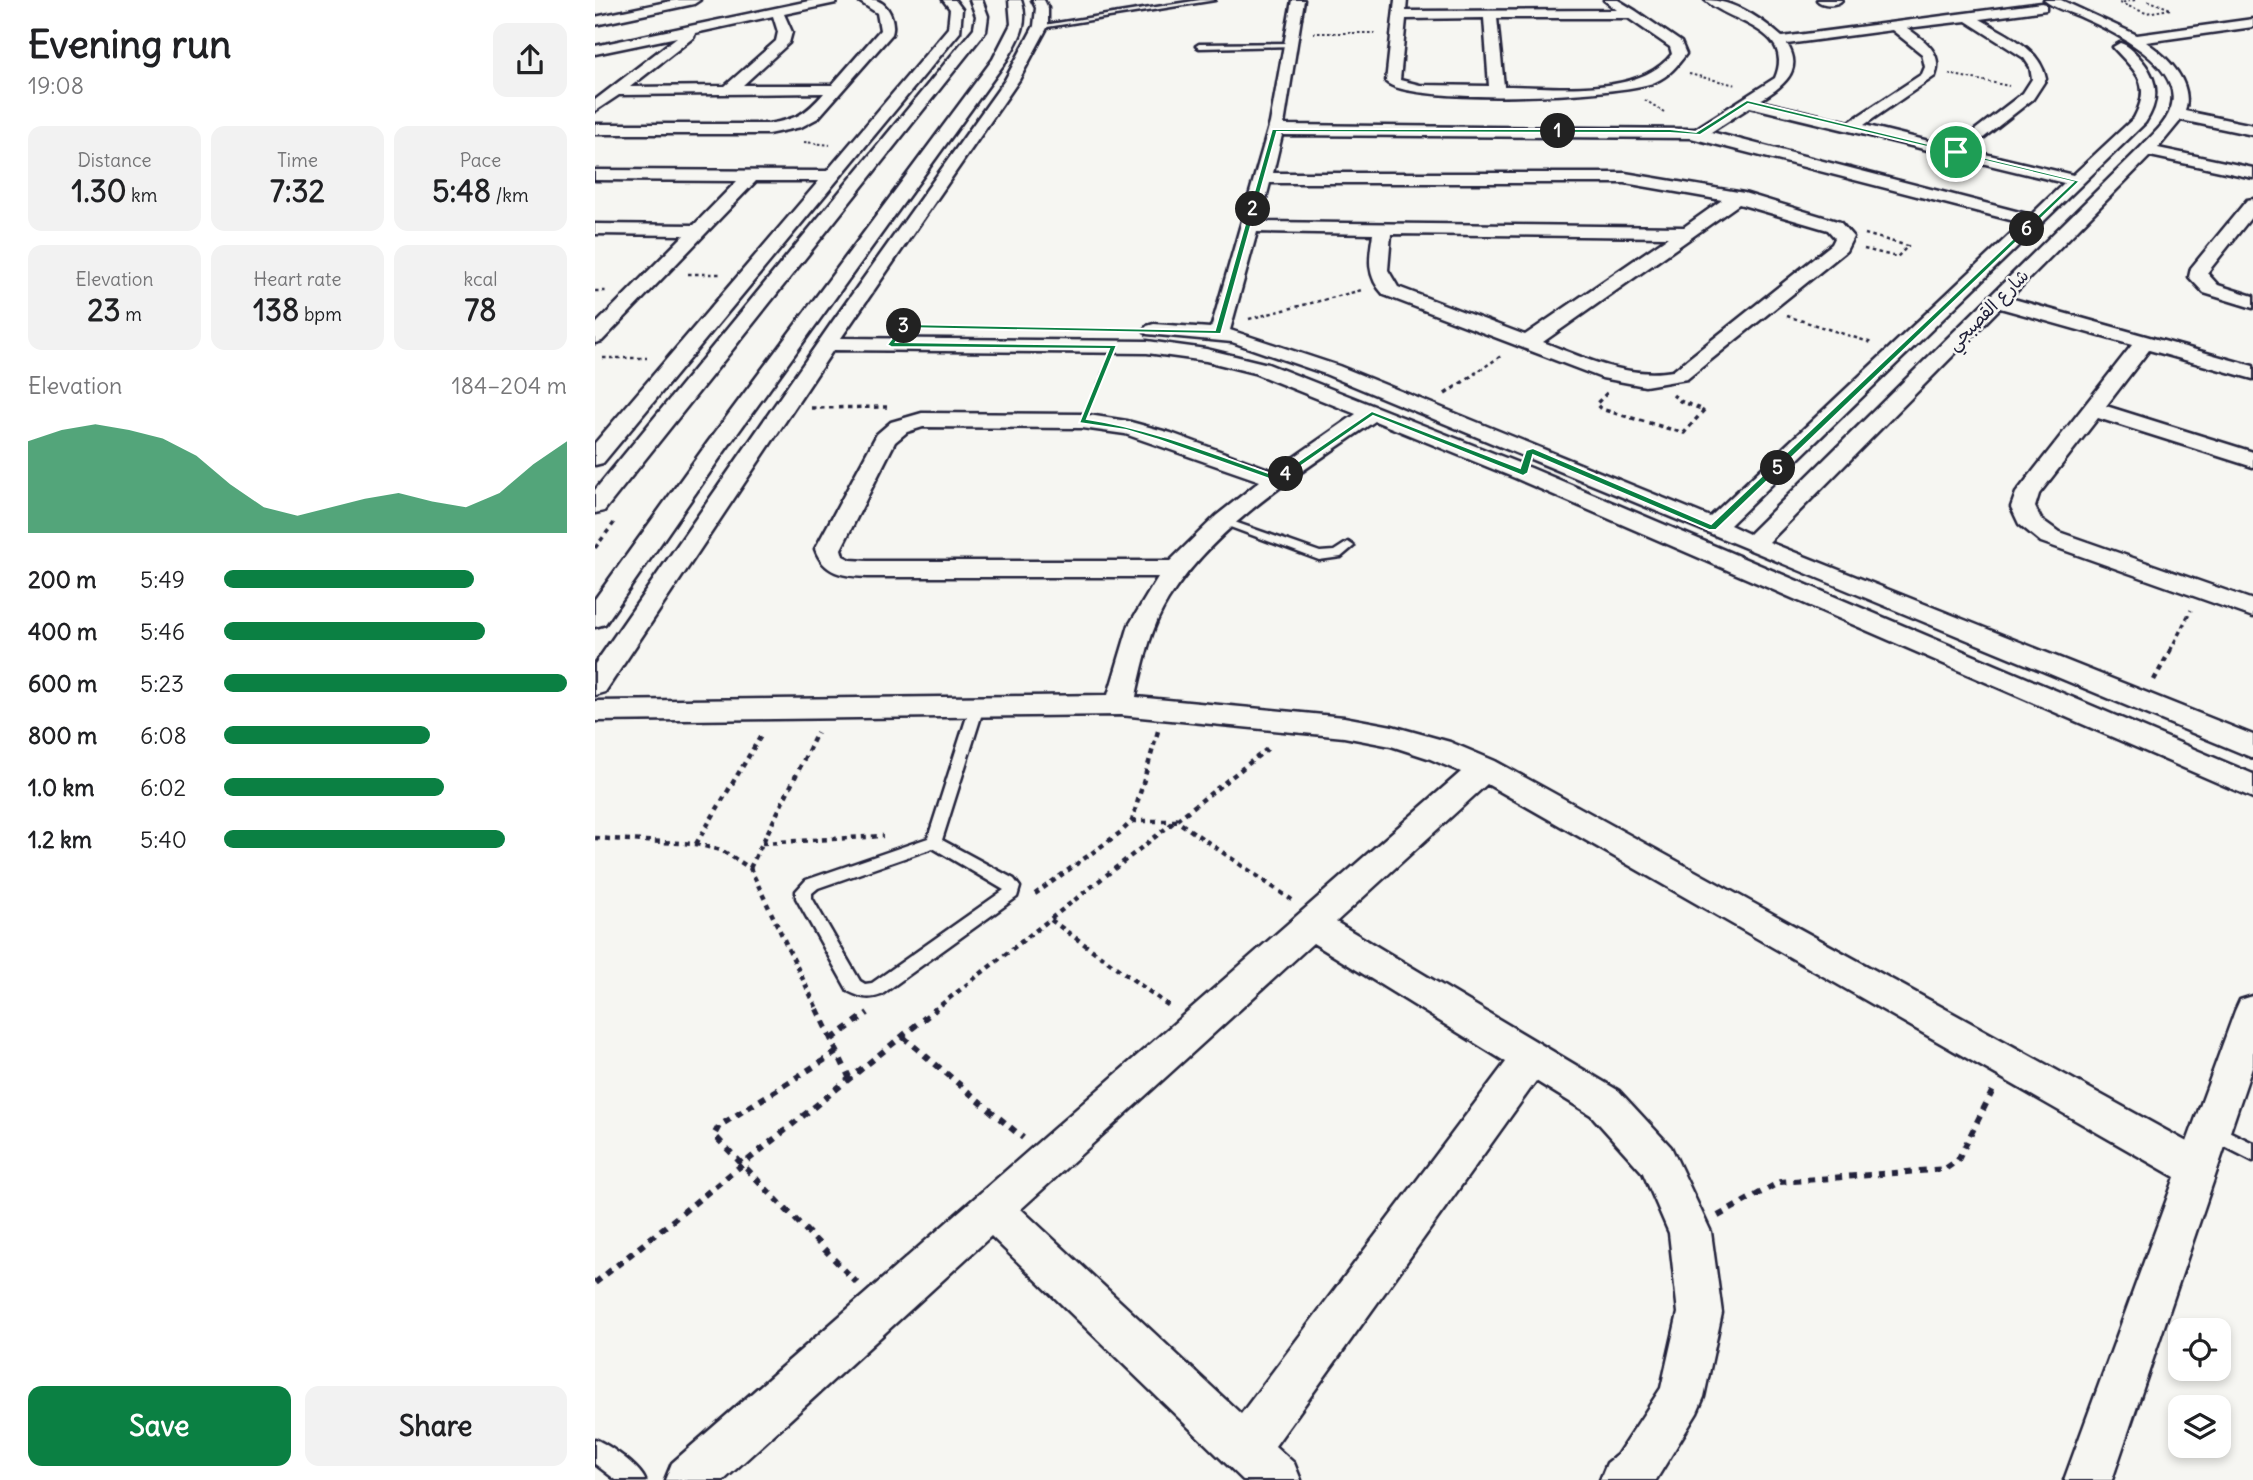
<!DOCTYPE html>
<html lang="en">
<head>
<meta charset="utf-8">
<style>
	:root { --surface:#fff; --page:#f2f2f2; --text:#202124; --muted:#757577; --accent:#0b8043 }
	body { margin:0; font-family:Delius,"Playpen Sans Arabic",sans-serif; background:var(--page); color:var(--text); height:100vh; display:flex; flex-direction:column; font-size:26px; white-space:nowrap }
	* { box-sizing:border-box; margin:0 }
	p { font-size:23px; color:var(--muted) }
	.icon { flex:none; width:38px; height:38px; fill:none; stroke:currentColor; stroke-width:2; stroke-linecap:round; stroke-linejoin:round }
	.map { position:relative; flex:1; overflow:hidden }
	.sheet { display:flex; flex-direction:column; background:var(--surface); width:595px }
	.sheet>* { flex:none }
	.fabs { position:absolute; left:1573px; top:1318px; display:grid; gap:14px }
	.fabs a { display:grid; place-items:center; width:63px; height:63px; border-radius:14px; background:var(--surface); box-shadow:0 4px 10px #0003; font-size:35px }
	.pin { position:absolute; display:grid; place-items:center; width:60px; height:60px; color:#fff; margin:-30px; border:4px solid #fff; border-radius:50%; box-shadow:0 2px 7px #0007 }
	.km { position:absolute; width:35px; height:35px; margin:-18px; border-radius:50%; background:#222; color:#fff; font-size:19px; line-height:35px; text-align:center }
	.round { display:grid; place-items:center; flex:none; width:74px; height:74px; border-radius:14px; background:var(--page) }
	.overview { display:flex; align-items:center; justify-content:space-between; height:119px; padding:0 28px }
	h1 { font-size:38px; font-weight:700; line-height:52px }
	.figures { display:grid; grid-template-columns:repeat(3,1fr); gap:10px; height:119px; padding:7px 28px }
	.figures div { display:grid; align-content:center; border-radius:14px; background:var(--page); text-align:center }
	.figures b { font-size:30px; font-weight:700 }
	.figures small { font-size:19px; font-weight:400 }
	.figures p { font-size:19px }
	.chart { height:196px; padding:14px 28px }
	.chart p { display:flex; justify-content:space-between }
	.chart svg { width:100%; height:126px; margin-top:7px; fill:var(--accent); opacity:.7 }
	.action { display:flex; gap:14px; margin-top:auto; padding:14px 28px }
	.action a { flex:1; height:80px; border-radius:14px; background:var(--accent); color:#fff; font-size:28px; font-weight:700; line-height:80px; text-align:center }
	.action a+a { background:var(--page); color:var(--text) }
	ul { padding:0 28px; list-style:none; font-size:23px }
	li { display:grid; grid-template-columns:112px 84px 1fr; align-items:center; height:52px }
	li i { height:18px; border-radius:9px; background:var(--accent) }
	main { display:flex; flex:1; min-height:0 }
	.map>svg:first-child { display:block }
</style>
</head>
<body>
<main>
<section class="sheet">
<div class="overview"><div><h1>Evening run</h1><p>19:08</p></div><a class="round"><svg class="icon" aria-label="share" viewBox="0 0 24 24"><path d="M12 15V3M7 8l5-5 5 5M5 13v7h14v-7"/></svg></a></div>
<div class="figures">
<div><p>Distance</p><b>1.30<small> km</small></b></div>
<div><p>Time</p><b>7:32</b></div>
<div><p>Pace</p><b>5:48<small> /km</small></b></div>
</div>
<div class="figures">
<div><p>Elevation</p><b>23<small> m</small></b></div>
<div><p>Heart rate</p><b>138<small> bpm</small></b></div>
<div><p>kcal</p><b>78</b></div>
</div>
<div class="chart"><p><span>Elevation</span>184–204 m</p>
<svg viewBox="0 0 160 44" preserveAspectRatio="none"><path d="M0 44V12L10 8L20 6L30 8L40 11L50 17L60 27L70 35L80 38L90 35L100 32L110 30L120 33L130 35L140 30L150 20L160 12V44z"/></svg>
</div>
<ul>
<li><b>200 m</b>5:49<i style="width:73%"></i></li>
<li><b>400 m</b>5:46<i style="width:76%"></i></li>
<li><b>600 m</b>5:23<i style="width:100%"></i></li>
<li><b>800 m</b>6:08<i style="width:60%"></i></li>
<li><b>1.0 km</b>6:02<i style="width:64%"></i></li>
<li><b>1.2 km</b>5:40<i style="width:82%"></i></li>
</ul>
<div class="action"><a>Save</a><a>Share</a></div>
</section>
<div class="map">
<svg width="1658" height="1480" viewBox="0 0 1658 1480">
	<rect width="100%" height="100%" fill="#f6f6f2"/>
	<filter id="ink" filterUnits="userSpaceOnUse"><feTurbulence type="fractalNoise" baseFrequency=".0143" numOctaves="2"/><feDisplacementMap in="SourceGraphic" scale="14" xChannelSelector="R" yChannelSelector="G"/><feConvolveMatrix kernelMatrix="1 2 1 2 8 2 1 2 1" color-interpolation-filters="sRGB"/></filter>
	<g filter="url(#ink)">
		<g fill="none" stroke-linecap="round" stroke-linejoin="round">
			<g stroke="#22223b" stroke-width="5">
				<g id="lane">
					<polygon points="605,0 620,0 446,28 443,26"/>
					<polygon points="699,43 701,46 604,48 601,46 604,44"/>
					<polygon points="631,519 725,552 739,551 753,542 759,546 746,557 724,560 627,524 625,522"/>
					<path d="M382 702 389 707 347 840 419 879 425 887 422 897 286 995C273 1000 265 997 253 991L201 898V891L211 880 333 838 375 707ZM338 848 409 890 277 983 270 984 265 981 217 898V893L223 888Z"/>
					<polygon points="1617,1123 1658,1143 1658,1161 1611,1137 1608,1131 1611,1125"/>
					<path d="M0 1439C14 1445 44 1466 50 1480H21L0 1464Z"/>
				</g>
			</g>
			<g stroke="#22223b" stroke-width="5">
				<g id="street">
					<polygon points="81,0 105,0 99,4 0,25 0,17"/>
					<path d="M219 0H243L241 3 189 14 197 32 194 43 148 85H237L285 30 282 13 262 0C267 0 275 0 280 0 294 3 301 22 297 34L223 118 206 127 173 134H0V124H173C201 119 210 115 229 93L24 95 0 111V100L82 37 0 54V46ZM178 16 183 32 181 41 130 86 35 87 99 37 100 33Z"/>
					<polygon points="348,0 360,0 367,9 365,32 8,463 0,465 0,443 224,181 161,181 7,341 0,343 0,325 89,235 0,234 0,224 99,225 142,181 0,180 0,170 232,171 353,28 355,9"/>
					<polygon points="375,0 387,0 393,16 391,31 9,511 0,513 0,490 379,28 381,16"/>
					<path d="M414 0H426C435 24 423 41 411 61L129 452 10 624 0 627V599L113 442 398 59 416 24Z"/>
					<path d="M437 0H449L453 8V26L424 80 246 338 552 341 611 349 673 364 936 468 1658 774V798L920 478 780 421C707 472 622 523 573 600 556 627 549 660 542 691L541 697 749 717 797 726 855 742 900 761 1592 1142 1640 1011 1645 1000 1658 996V1064L1517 1480H1469L1580 1177 892 784 741 922 1024 1091 1076 1147 1116 1232 1127 1313 1109 1397 1102 1413 1061 1480H1005L1012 1463 1022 1455 1066 1388 1083 1313 1074 1233 1048 1173 996 1115 941 1081 680 1446 699 1463 706 1480H648L396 1236 129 1480H70L77 1463 866 772 833 758 796 746 749 737 525 715 0 721V701L513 695 534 625 563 577H272C248 576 229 574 220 549L282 434 296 422 327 413 487 414 532 421 576 433 679 471 761 414 659 373 611 361 552 353 238 350 10 692 0 695V664L238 321 410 80 439 26 441 8ZM328 427 487 428 530 434 665 481 621 516 575 561H272L256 560 248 556 246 549 300 442 312 432ZM718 943 911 1062 646 1414 426 1209Z"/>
					<path d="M697 0H709L689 125 1100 129 1180 78C1201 29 1135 23 1110 0 1138 0 1166 18 1187 37L1447 3 1451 4V10L1385 19C1411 35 1445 47 1451 79L1438 99 1373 150 1478 175 1539 118C1558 82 1540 72 1518 47L1525 43C1533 45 1538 51 1543 56 1563 77 1566 99 1550 123L1135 525 1154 534 1546 147C1557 135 1571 124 1576 108 1590 66 1517 31 1488 18 1476 12 1459 9 1449 0H1466L1542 35 1658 19V27L1551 42C1573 57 1599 83 1590 111L1658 125V135L1586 120 1563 148 1658 168V178L1555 156 1415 298 1658 366V379L1554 350 1511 406 1658 452V467L1503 418 1444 494 1440 507 1446 519 1464 532 1658 600V617L1446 542 1424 524 1416 507 1421 493 1537 345 1405 308 1174 542 1658 735V758L730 374 637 342 552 334 549 330 552 326 559 324 615 328 617 325 675 123ZM1371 21 1429 58 1435 67 1437 79 1428 93 1358 147 1269 125 1340 76C1349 53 1329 40 1312 28ZM1297 30 1327 54 1330 67 1327 74 1254 122 1164 101C1186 87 1210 72 1192 44ZM1155 107 1469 183 1436 215 1116 132ZM687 135 1096 138 1427 223 1115 517 744 366 635 330 662 232 778 234C774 258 771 276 789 295L1007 378 1050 386 1092 379 1251 251 1258 237 1245 222 1149 193 1030 173H678ZM675 183H1030L1127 200 1089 227 665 222ZM1144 204 1233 230 1240 238 1237 244 1078 371C1031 379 990 358 948 342ZM796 234 1073 237 930 335 803 287 793 270Z"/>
					<path d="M800 0H812L811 11 1022 10 1009 0H1023L1041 11 1086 42 1091 54C1082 66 1074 76 1060 82 1025 97 814 105 791 82ZM889 18 894 86 825 85 805 80 811 19ZM902 18H1033L1075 47 1077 54C1043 98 959 86 909 86Z"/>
					<path d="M1222 0H1247C1242 6 1227 6 1222 0Z"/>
					<polygon points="1658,199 1658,215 1612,273 1623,285 1658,296 1658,308 1609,293 1594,277 1596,268 1652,200"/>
				</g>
			</g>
			<g stroke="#22223b" stroke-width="2" stroke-dasharray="2.5 2.5" stroke-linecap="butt">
				<polyline points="1540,0 1525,3 1551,13 1576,9 1552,0"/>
				<polyline points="718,33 783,33"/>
				<polyline points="1094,74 1141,85"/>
				<polyline points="1354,74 1414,86"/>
				<polyline points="1050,100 1069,112"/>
				<polyline points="209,142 235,145"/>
			</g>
			<g stroke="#22223b" stroke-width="2.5" stroke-dasharray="3.5 3.5" stroke-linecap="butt">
				<polyline points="1269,249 1302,257 1313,246 1270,234"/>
				<polyline points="93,274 126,274"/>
				<polyline points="0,291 13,291"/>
				<polyline points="1192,316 1277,343"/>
				<polyline points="654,319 767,290"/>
				<polyline points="8,358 52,358"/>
				<polyline points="507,374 510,367"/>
				<polyline points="879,374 906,356"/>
			</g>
			<g stroke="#22223b" stroke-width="3.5" stroke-dasharray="4.5 4.5" stroke-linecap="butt">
				<polyline points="1012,393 1001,404 1006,409 1089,433 1109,410 1085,401 1078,395"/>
				<polyline points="850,394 881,373"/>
				<polyline points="496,401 508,373"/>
				<polyline points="216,408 292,407"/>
				<polyline points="0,548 19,523"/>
				<polyline points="1575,651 1596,610"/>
			</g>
			<g stroke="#22223b" stroke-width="4.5" stroke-dasharray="5 5" stroke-linecap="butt">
				<polyline points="1559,680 1576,649"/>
				<polyline points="537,821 582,821 697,900"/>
				<polyline points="0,838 101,844 126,850 155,868 223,1011"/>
				<polyline points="167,843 288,836"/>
				<polyline points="101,844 167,734"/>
				<polyline points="155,868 222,733"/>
				<polyline points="440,894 526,832 537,821 563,731"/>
				<polyline points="456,920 577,1008"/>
				<polyline points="338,1011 676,746"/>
			</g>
			<g stroke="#22223b" stroke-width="6" stroke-dasharray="7 7" stroke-linecap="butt">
				<polyline points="222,1009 254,1077"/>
				<polyline points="308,1037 428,1138"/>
				<polyline points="237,1039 273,1013"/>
				<polyline points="242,1052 124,1126 119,1135 262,1283"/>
				<polyline points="1123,1216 1185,1182 1350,1169 1363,1160 1398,1090"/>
				<polyline points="0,1283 341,1009"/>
			</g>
			<use href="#lane" fill="#f6f6f2" fill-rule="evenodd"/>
			<use href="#street" fill="#f6f6f2" fill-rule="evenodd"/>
		</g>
	</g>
	<path fill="#0b8043" stroke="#fff" stroke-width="2" fill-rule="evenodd" d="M1152 100 1485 181 1121 530H1114L938 455 933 473 928 476 778 416 683 482 564 440 531 430 484 423 514 349 296 347 292 345 308 324 620 330 677 129H1075L1101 132ZM1153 104 1478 182 1116 524 938 448 931 450 925 468 777 411 682 476C619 454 558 429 492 419L522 345 301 342 310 328 626 334 682 132 1075 133 1105 135Z"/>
	<g text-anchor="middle" stroke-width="5" stroke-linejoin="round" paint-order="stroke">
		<g font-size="18" fill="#22223b" stroke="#f6f6f2">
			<text transform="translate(1393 310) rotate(-45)" y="6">شارع القصبجي</text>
		</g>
	</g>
</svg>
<div class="fabs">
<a><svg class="icon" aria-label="locate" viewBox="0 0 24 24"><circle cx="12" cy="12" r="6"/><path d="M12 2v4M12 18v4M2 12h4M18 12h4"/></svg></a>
<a><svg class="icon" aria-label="layers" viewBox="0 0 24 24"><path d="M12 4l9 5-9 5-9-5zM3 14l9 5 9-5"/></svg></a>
</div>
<div class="pin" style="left:1361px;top:152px;background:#1e9e55"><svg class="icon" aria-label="arrive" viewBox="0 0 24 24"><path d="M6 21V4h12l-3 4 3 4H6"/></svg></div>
<b class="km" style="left:963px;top:131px">1</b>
<b class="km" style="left:658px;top:209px">2</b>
<b class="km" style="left:309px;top:326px">3</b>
<b class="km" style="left:691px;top:474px">4</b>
<b class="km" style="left:1183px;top:468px">5</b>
<b class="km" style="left:1432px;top:229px">6</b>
</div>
</main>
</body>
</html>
